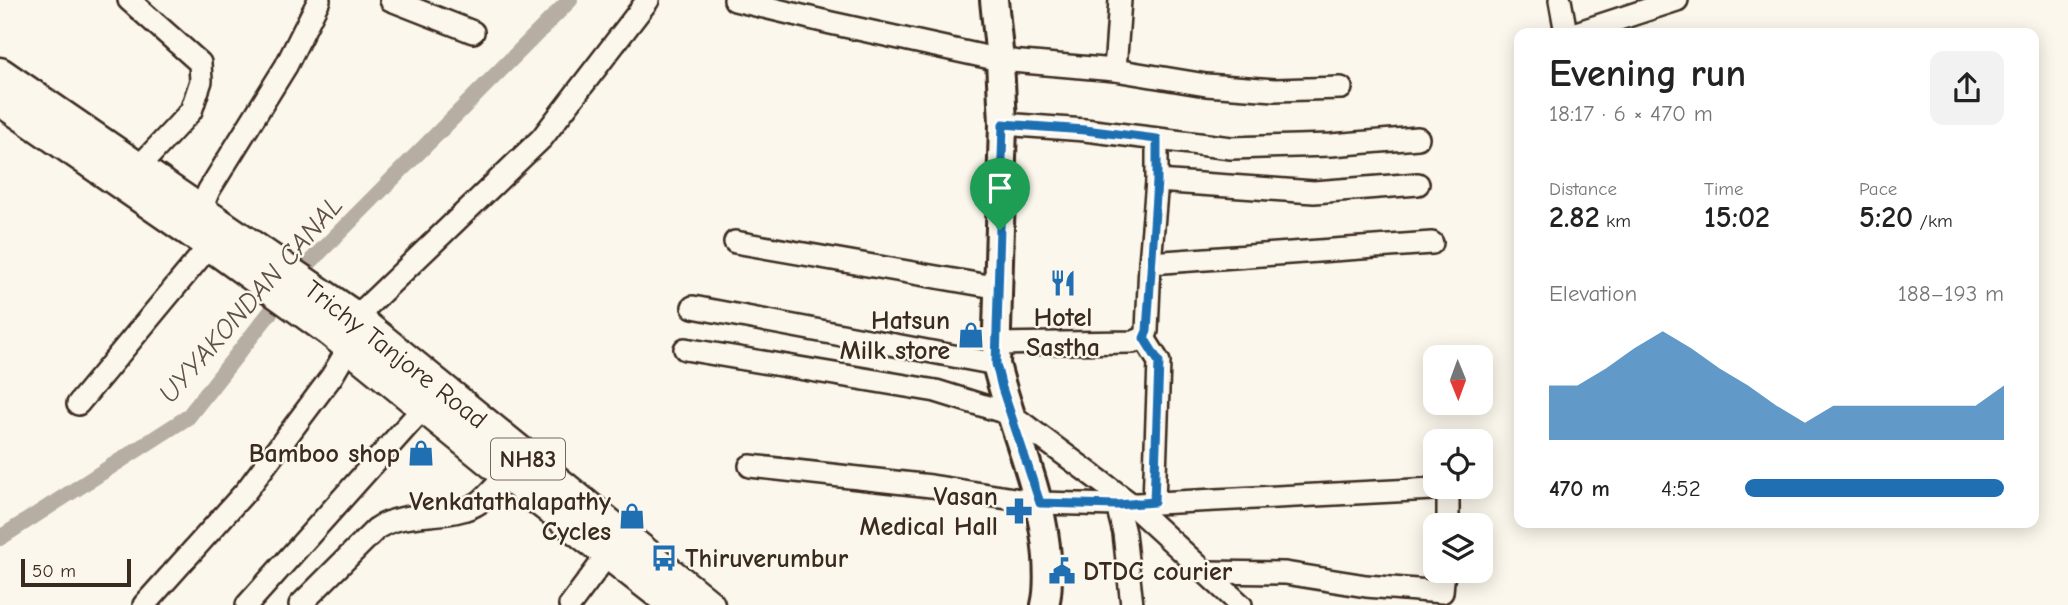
<!DOCTYPE html>
<html lang="en">
<head>
<meta charset="utf-8">
<style>
	:root { --surface:#fff; --page:#f2f2f2; --text:#222; --muted:#767676; --accent:#1f6fb2 }
	body { margin:0; font-family:"Comic Neue",sans-serif; background:var(--page); color:var(--text); height:100vh; display:flex; flex-direction:column; font-size:26px; white-space:nowrap }
	* { box-sizing:border-box; margin:0 }
	p { font-size:23px; color:var(--muted) }
	.icon { flex:none; width:38px; height:38px; fill:none; stroke:currentColor; stroke-width:2; stroke-linecap:round; stroke-linejoin:round }
	.map { position:relative; flex:1; overflow:hidden }
	.sheet { position:absolute; left:1514px; top:28px; width:525px; height:500px; display:flex; flex-direction:column; background:var(--surface); border-radius:14px; box-shadow:0 4px 18px #0003 }
	.sheet>* { flex:none }
	.needle { width:46px; rotate:179deg }
	.fabs { position:absolute; left:1423px; top:345px; display:grid; gap:14px }
	.fabs a { display:grid; place-items:center; width:70px; height:70px; border-radius:14px; background:var(--surface); box-shadow:0 4px 18px #0003; font-size:35px }
	.scale { position:absolute; left:21px; bottom:18px; width:110px; box-sizing:border-box; padding-left:7px; border:4px solid #3b2a1e; border-top:0; font-size:19px; line-height:24px; white-space:nowrap; color:#3b2a1e; -webkit-text-stroke:5px #fbf7ec; paint-order:stroke }
	.pin { position:absolute; display:grid; place-items:center; width:60px; height:60px; color:#fff; margin:-72px -30px; border-radius:50% 50% 50% 0; rotate:-45deg; box-shadow:0 0 7px #0007 }
	.pin .icon { rotate:45deg }
	.round { display:grid; place-items:center; flex:none; width:74px; height:74px; border-radius:14px; background:var(--page) }
	.summary { display:flex; align-items:center; justify-content:space-between; height:119px; padding:0 35px }
	h1 { font-size:38px; font-weight:700; line-height:52px }
	.metrics { display:grid; grid-template-columns:repeat(3,1fr); gap:10px; height:119px; padding:7px 35px }
	.metrics div { display:grid; align-content:center }
	.metrics b { font-size:30px; font-weight:700 }
	.metrics small { font-size:19px; font-weight:400 }
	.metrics p { font-size:19px }
	.chart { height:196px; padding:14px 35px }
	.chart p { display:flex; justify-content:space-between }
	.chart svg { width:100%; height:126px; margin-top:7px; fill:var(--accent); opacity:.7 }
	ul { padding:0 35px; list-style:none; font-size:23px }
	li { display:grid; grid-template-columns:112px 84px 1fr; align-items:center; height:52px }
	li i { height:18px; border-radius:9px; background:var(--accent) }
	.map>svg:first-child { display:block }
</style>
</head>
<body>
<div class="map">
<svg width="2068" height="605" viewBox="0 0 2068 605">
	<rect width="100%" height="100%" fill="#fbf7ec"/>
	<filter id="ink" filterUnits="userSpaceOnUse"><feTurbulence type="fractalNoise" baseFrequency=".0143" numOctaves="2"/><feDisplacementMap in="SourceGraphic" scale="14" xChannelSelector="R" yChannelSelector="G"/><feConvolveMatrix kernelMatrix="1 2 1 2 8 2 1 2 1" color-interpolation-filters="sRGB"/></filter>
	<g filter="url(#ink)">
		<g fill="none" stroke-linecap="round" stroke-linejoin="round">
			<polyline stroke="#b6aea2" stroke-width="16" points="0,538 188,417 309,263 570,0"/>
			<g stroke="#3b2a1e" stroke-width="26">
				<g id="minor">
					<polyline points="129,0 200,63 201,81 191,111 138,168"/>
					<polyline points="391,0 473,32"/>
					<polyline points="735,0 831,23 1000,60 1115,70 1120,0"/>
					<polyline points="1560,0 1566,33"/>
					<polyline points="1576,33 1677,0"/>
					<polyline points="1115,70 1206,85 1275,90 1341,88"/>
					<polyline points="1003,124 1085,130 1231,148 1331,145 1418,138"/>
					<polyline points="1157,181 1314,192 1418,184"/>
					<polyline points="200,211 209,190 286,66 319,0"/>
					<polyline points="735,242 1000,288"/>
					<polyline points="1150,263 1157,181 1157,139"/>
					<polyline points="693,307 996,364"/>
					<polyline points="355,318 542,138 648,0"/>
					<polyline points="1144,338 1159,362 1154,502"/>
					<polyline points="997,344 1133,342 1144,338 1147,331 1150,263 1432,243"/>
					<polyline points="685,349 936,391 1010,414 1131,504 1241,605"/>
					<polyline points="78,404 210,245"/>
					<polyline points="750,466 931,486 1040,503 1117,505 1433,489"/>
					<polyline points="1448,500 1448,525"/>
					<polyline points="1117,505 1124,533 1132,605"/>
					<polyline points="1205,572 1285,573 1366,586 1442,592 1444,570"/>
					<polyline points="144,605 246,491 332,376 349,347"/>
					<polyline points="247,605 425,406"/>
					<path d="M300 605 376 529C406 508 451 522 480 502 490 494 498 483 507 475"/>
					<polyline points="570,605 608,554"/>
				</g>
			</g>
			<g stroke="#3b2a1e" stroke-width="32">
				<path id="major" d="M994 0 1000 60 1003 124 996 364C1012 429 1042 489 1047 557 1048 573 1049 590 1045 605"/>
			</g>
			<g stroke="#3b2a1e" stroke-width="35">
				<g id="highway">
					<polyline points="0,73 348,312 709,605"/>
					<polyline points="0,100 210,245 330,331 507,475 674,605"/>
				</g>
			</g>
			<use href="#minor" stroke="#fbf7ec" stroke-width="21"/>
			<use href="#major" stroke="#fbf7ec" stroke-width="26"/>
			<use href="#highway" stroke="#fbf7ec" stroke-width="30"/>
		</g>
	</g>
	<g fill="none" stroke-linecap="round" stroke-linejoin="round" filter="url(#ink)">
		<g stroke="#fff" stroke-width="14">
			<polygon id="route" points="1003,124 1085,130 1157,139 1157,181 1147,331 1144,338 1159,362 1154,502 1117,505 1040,503 1002,388 996,364"/>
		</g>
		<use href="#route" stroke="#1f6fb2" stroke-width="9"/>
	</g>
	<defs>
		<g id="restaurant-bare" transform="scale(2.1)"><path d="M-5-6h1v4h1v-4h1v4h1v-4h1v5L-1.5 .5V6h-2V.5L-5-1ZM5-6V6H3V1.5H1.5Q1.5-4 5-6Z" fill="#1f6fb2" stroke="#fbf7ec" stroke-width="2.5" paint-order="stroke"/></g>
		<g id="shop-bare" transform="scale(2.1)"><path d="M-5-2.5h2.3a2.7 3.5 0 0 1 5.4 0H5L5.5 6h-11ZM-1.5-2.5h3a1.5 2.3 0 0 0-3 0Z" fill="#1f6fb2" stroke="#fbf7ec" stroke-width="2.5" paint-order="stroke"/></g>
		<g id="pharmacy-bare" transform="scale(2.1)"><path d="M-2-6h4v4h4v4h-4v4h-4v-4h-4v-4h4Z" fill="#1f6fb2" stroke="#fbf7ec" stroke-width="2.5" paint-order="stroke"/></g>
		<g id="bus-bare" transform="scale(2.1)"><path d="M-5-6H5V4H4V6H2V4H-2V6H-4V4H-5ZM-3.5-4V0h7V-4ZM-3.5 1.2v1.5H-2V1.2ZM2 1.2v1.5H3.5V1.2Z" fill="#1f6fb2" stroke="#fbf7ec" stroke-width="2.5" paint-order="stroke"/></g>
		<g id="civic-bare" transform="scale(2.1)"><path d="M-.6-6.5H3V-4.5H.6V-3L4-1V1h2V6H-6V1h2V-1L-.6-3ZM-1.2 2.5V6h2.4V2.5Z" fill="#1f6fb2" stroke="#fbf7ec" stroke-width="2.5" paint-order="stroke"/></g>
	</defs>
	<g fill-rule="evenodd">
		<use href="#restaurant-bare" x="1063" y="283"/>
		<use href="#shop-bare" x="971" y="335"/>
		<use href="#shop-bare" x="421" y="453"/>
		<use href="#pharmacy-bare" x="1019" y="511"/>
		<use href="#shop-bare" x="632" y="516"/>
		<use href="#bus-bare" x="664" y="558"/>
		<use href="#civic-bare" x="1062" y="571"/>
	</g>
	<g text-anchor="middle" stroke-width="5" stroke-linejoin="round" paint-order="stroke">
		<rect fill="#fbf7ec" stroke="#75685c" stroke-width="2" x="491" y="438.5" width="74" height="41" rx="5"/>
		<g font-size="24" font-weight="bold" fill="#3b2a1e">
			<text x="528" y="467">NH83</text>
		</g>
		<g font-size="26" font-weight="bold" fill="#3b2a1e" stroke="#fbf7ec" text-anchor="end">
			<text x="1063" y="326" text-anchor="middle">Hotel<tspan x="1063" dy="30">Sastha</tspan></text>
			<text x="950" y="329">Hatsun<tspan x="950" dy="30">Milk store</tspan></text>
			<text x="400" y="462">Bamboo shop</text>
			<text x="998" y="505">Vasan<tspan x="998" dy="30">Medical Hall</tspan></text>
			<text x="611" y="510">Venkatathalapathy<tspan x="611" dy="30">Cycles</tspan></text>
			<text x="685" y="567" text-anchor="start">Thiruverumbur</text>
			<text x="1083" y="580" text-anchor="start">DTDC courier</text>
		</g>
		<g font-size="26" fill="#3b2a1e" stroke="#fbf7ec">
			<text transform="translate(396 354) rotate(38)" y="9">Trichy Tanjore Road</text>
		</g>
		<g font-size="28" font-style="italic" fill="#605246" stroke="#fbf7ec">
			<text transform="translate(250 299) rotate(-49)" y="10">UYYAKONDAN CANAL</text>
		</g>
	</g>
</svg>
<div class="fabs">
<a><svg class="needle" viewBox="-14 -14 28 28"><path d="M0-13l5 13h-10z" fill="#e53935"/><path d="M0 13l5-13h-10z" fill="#767676"/></svg></a>
<a><svg class="icon" aria-label="locate" viewBox="0 0 24 24"><circle cx="12" cy="12" r="6"/><path d="M12 2v4M12 18v4M2 12h4M18 12h4"/></svg></a>
<a><svg class="icon" aria-label="layers" viewBox="0 0 24 24"><path d="M12 4l9 5-9 5-9-5zM3 14l9 5 9-5"/></svg></a>
</div>
<div class="scale">50 m</div>
<div class="pin" style="left:1000px;top:230px;background:#1e9e55"><svg class="icon" aria-label="arrive" viewBox="0 0 24 24"><path d="M6 21V4h12l-3 4 3 4H6"/></svg></div>
<section class="sheet">
<div class="summary"><div><h1>Evening run</h1><p>18:17 · 6 × 470 m</p></div><a class="round"><svg class="icon" aria-label="share" viewBox="0 0 24 24"><path d="M12 15V3M7 8l5-5 5 5M5 13v7h14v-7"/></svg></a></div>
<div class="metrics">
<div><p>Distance</p><b>2.82<small> km</small></b></div>
<div><p>Time</p><b>15:02</b></div>
<div><p>Pace</p><b>5:20<small> /km</small></b></div>
</div>
<div class="chart"><p><span>Elevation</span>188–193 m</p>
<svg viewBox="0 0 160 44" preserveAspectRatio="none"><path d="M0 44V25L10 25L20 19L30 12L40 6L50 12L60 19L70 25L80 32L90 38L100 32L110 32L120 32L130 32L140 32L150 32L160 25V44z"/></svg>
</div>
<ul>
<li><b>470 m</b>4:52<i style="width:100%"></i></li>
</ul>
</section>
</div>
</body>
</html>
